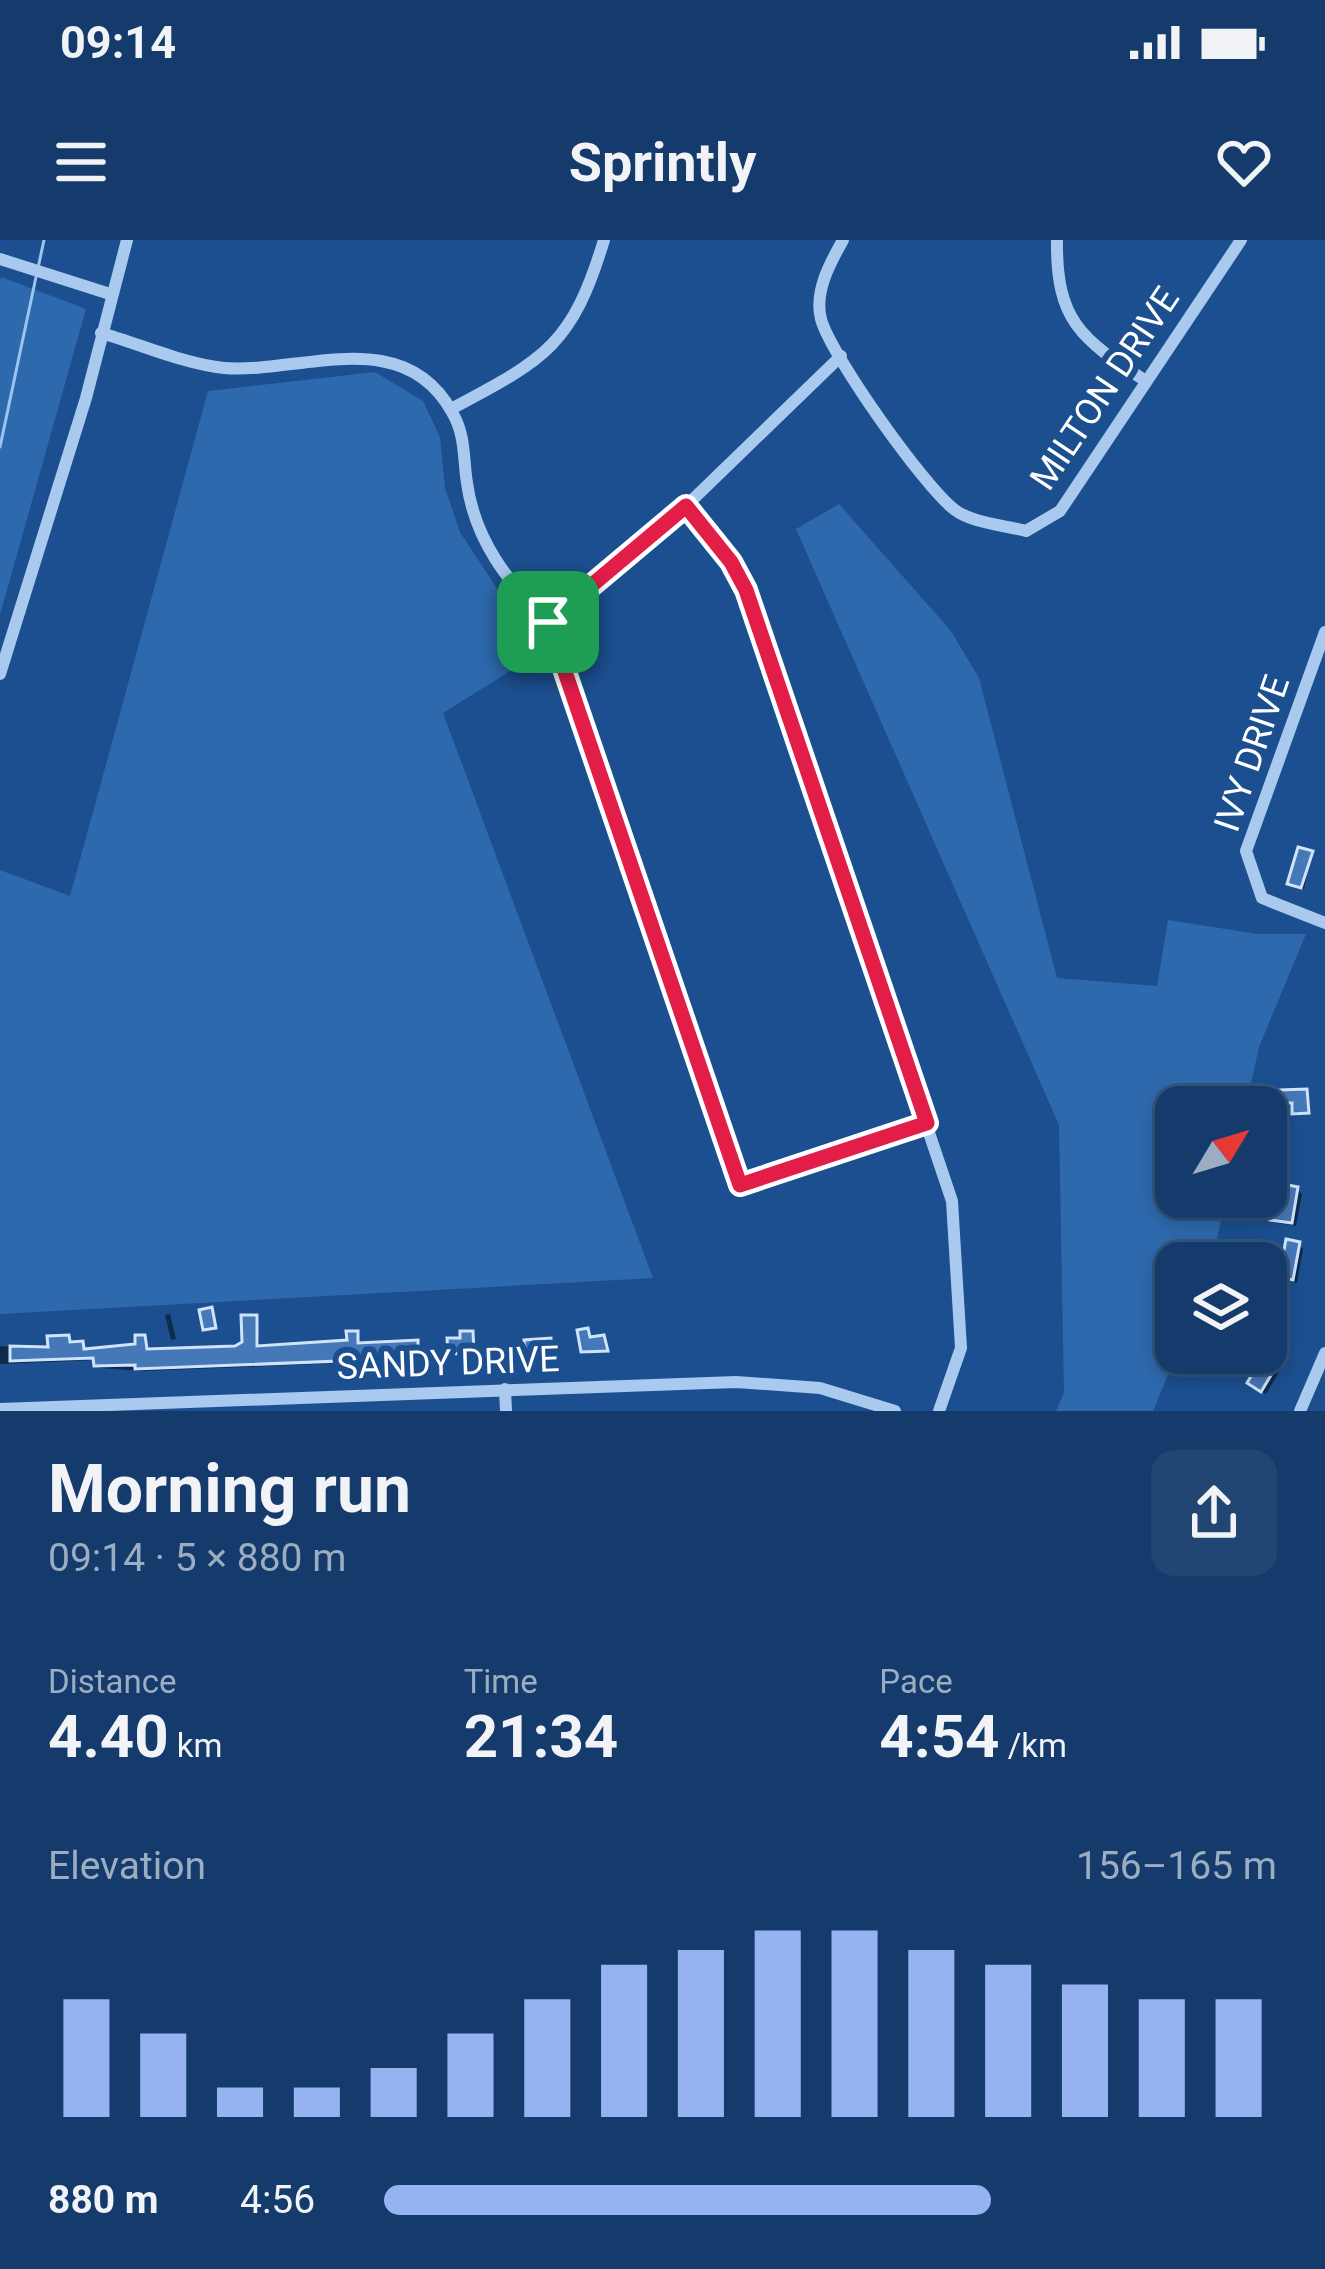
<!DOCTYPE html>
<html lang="en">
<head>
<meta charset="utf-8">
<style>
	:root { --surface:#143b6b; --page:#214673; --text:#f1f3f6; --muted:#9dadc1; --line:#33557e; --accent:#95b2f1 }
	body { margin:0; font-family:Roboto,sans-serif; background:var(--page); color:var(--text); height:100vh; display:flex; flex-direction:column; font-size:45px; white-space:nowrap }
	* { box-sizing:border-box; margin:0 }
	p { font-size:39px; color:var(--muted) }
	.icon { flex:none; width:66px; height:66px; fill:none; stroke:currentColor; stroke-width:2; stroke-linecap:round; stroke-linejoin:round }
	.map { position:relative; height:1171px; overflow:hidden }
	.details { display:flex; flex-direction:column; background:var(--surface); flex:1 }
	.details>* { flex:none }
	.needle { width:78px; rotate:52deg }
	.fabs { position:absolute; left:1155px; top:846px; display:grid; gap:24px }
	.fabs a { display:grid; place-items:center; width:132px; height:132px; border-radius:24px; background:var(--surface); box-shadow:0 6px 18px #0003,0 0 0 3px var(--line); font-size:60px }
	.pin { position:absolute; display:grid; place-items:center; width:102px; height:102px; color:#fff; margin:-51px; border-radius:24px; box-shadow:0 6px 18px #0006 }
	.round { display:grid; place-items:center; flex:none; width:126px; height:126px; border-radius:24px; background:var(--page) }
	.summary { display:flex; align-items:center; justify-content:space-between; height:204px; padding:0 48px }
	h1 { font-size:66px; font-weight:700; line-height:90px }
	.figures { display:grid; grid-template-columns:repeat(3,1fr); gap:18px; height:204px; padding:12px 48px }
	.figures div { display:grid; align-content:center }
	.figures b { font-size:60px; font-weight:700 }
	.figures small { font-size:33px; font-weight:400 }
	.figures p { font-size:33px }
	.chart { height:336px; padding:24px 48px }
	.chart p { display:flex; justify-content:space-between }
	.chart svg { width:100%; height:216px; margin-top:12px; stroke:var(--accent); stroke-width:6 }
	ul { padding:0 48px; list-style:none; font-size:39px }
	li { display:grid; grid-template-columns:192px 144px 1fr; align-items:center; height:90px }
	li i { height:30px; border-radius:15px; background:var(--accent) }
	.status { display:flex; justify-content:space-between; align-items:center; height:84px; padding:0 60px; background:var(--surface); direction:ltr }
	.status svg { height:33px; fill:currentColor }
	header { display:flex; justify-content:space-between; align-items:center; height:156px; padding:0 48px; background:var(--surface); font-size:54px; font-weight:700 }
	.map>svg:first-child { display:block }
</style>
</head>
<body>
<div class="status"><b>09:14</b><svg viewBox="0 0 49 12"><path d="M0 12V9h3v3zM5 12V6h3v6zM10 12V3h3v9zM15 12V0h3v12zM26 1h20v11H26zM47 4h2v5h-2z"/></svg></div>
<header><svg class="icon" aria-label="menu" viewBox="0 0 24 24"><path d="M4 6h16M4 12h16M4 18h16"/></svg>Sprintly<svg class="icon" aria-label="heart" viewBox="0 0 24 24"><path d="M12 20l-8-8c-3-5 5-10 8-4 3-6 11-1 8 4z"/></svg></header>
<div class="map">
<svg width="1325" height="1171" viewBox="0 0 1325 1171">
	<rect width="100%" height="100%" fill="#1b4f8f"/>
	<g fill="#2e69ad">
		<polygon points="1,37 86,69 0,375 0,40"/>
		<polygon points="375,132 423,161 440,197 445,248 460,292 539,413 443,473 653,1038 0,1074 0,630 70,656 208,151"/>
		<polygon points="839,264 951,391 979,438 1057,738 1157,746 1168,680 1258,694 1306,694 1259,807 1246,867 1176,867 1176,957 1226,957 1212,1023 1176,1023 1177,1113 1153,1171 1056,1171 1064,1153 1059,885 796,289"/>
	</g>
	<g fill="#0007">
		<polygon points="1311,614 1304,649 1293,645"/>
		<polygon points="1297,949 1302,954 1296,986 1278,983 1275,965 1283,966"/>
		<polygon points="1298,1005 1303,1009 1297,1043 1281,1040 1276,1035"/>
		<polygon points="170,1074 176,1099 171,1100 165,1075"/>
		<polygon points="255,1078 260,1109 350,1103 356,1094 360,1106 416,1103 420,1120 142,1131 100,1128 96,1120 0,1124 0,1106 51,1110 68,1098 86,1112 138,1107 144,1098 149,1113 236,1109 245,1103"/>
		<polygon points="1281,1118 1285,1122 1266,1154 1255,1147"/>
	</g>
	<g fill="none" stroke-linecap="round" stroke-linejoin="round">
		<g stroke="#9cc4f0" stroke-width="3">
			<polyline points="38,28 44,0"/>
			<polyline points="0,207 36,37"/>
		</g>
	</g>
	<g fill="#4478b7" stroke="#cfe3fa" stroke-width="3">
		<polygon points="1298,607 1313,611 1301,648 1287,644"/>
		<polygon points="1307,849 1309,873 1292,874 1292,863 1280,863 1279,850"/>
		<polygon points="1283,944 1298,947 1292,983 1270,980"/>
		<polygon points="1286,999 1300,1002 1293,1040 1273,1036 1278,1008 1284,1010"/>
		<polygon points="212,1067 216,1088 203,1090 199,1070"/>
		<polygon points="241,1075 257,1075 257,1106 347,1100 346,1091 358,1091 358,1103 418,1100 418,1118 135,1129 135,1125 94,1126 93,1118 10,1121 10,1106 48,1107 47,1096 69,1095 70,1102 83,1101 84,1109 135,1104 135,1095 145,1095 147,1109 235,1106 242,1102"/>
		<polygon points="588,1088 590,1097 604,1095 608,1111 581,1112 577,1090"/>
		<polygon points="460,1091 473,1091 474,1113 448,1114 447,1098 460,1098"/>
		<polygon points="551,1098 552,1113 525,1115 524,1100"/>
		<polygon points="1268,1107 1283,1115 1261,1152 1247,1143"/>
	</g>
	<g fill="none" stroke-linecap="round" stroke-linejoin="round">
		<g stroke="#a9c9ee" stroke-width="12">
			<path d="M843 0C830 23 814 52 821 79 830 114 925 248 955 270 972 283 1004 285 1026 291L1060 271 1241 0"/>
			<path d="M1057 0C1056 81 1081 99 1146 141"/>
			<polyline points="0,19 110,54"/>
			<path d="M101 93C140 104 184 124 224 128 299 134 403 83 452 172 466 196 463 218 467 243 475 301 508 342 548 382L740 945 927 883"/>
			<path d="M451 169C545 119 572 106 604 0"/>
			<polyline points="686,266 731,322 746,350 952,961 961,1108 939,1171"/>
			<polyline points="548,382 686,266 841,116"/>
			<polyline points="1325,392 1246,611 1262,658 1325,683"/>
			<polyline points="0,434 86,158 127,0"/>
			<polyline points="505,1149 506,1171"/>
			<polyline points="0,1169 736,1142 820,1148 895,1171"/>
			<polyline points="1300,1171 1325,1113"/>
		</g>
	</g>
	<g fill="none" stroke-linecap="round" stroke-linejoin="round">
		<g stroke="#fff" stroke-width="24">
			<polygon id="route" points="686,266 731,322 746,350 927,883 740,945 548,382"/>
		</g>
		<use href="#route" stroke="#e11d48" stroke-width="15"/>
	</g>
	<g text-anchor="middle" stroke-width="12" stroke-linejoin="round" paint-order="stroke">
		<g font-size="36" fill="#fff" stroke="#1b4f8f">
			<text transform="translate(1104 148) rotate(-56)" y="13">MILTON DRIVE</text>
			<text transform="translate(1251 513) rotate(-71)" y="13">IVY DRIVE</text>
			<text transform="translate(448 1122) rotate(-2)" y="13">SANDY DRIVE</text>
		</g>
	</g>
</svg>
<div class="fabs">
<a><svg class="needle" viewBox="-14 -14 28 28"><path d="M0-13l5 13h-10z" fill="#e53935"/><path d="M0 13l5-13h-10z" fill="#9dadc1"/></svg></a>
<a><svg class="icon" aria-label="layers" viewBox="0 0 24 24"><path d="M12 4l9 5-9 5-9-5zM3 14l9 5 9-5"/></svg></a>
</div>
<div class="pin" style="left:548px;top:382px;background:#1e9e55"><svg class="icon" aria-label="arrive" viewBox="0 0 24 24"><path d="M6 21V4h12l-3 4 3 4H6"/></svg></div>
</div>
<section class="details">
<div class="summary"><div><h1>Morning run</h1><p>09:14 · 5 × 880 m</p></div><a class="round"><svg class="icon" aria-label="share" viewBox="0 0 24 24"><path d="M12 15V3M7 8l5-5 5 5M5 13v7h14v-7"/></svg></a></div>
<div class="figures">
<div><p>Distance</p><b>4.40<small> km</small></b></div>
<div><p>Time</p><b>21:34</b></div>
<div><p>Pace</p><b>4:54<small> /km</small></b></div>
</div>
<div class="chart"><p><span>Elevation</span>156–165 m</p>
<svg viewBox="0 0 160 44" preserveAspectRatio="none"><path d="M5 44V20M15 44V27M25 44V38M35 44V38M45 44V34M55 44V27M65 44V20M75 44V13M85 44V10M95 44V6M105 44V6M115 44V10M125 44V13M135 44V17M145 44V20M155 44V20"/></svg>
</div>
<ul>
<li><b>880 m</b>4:56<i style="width:68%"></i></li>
</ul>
</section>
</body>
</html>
